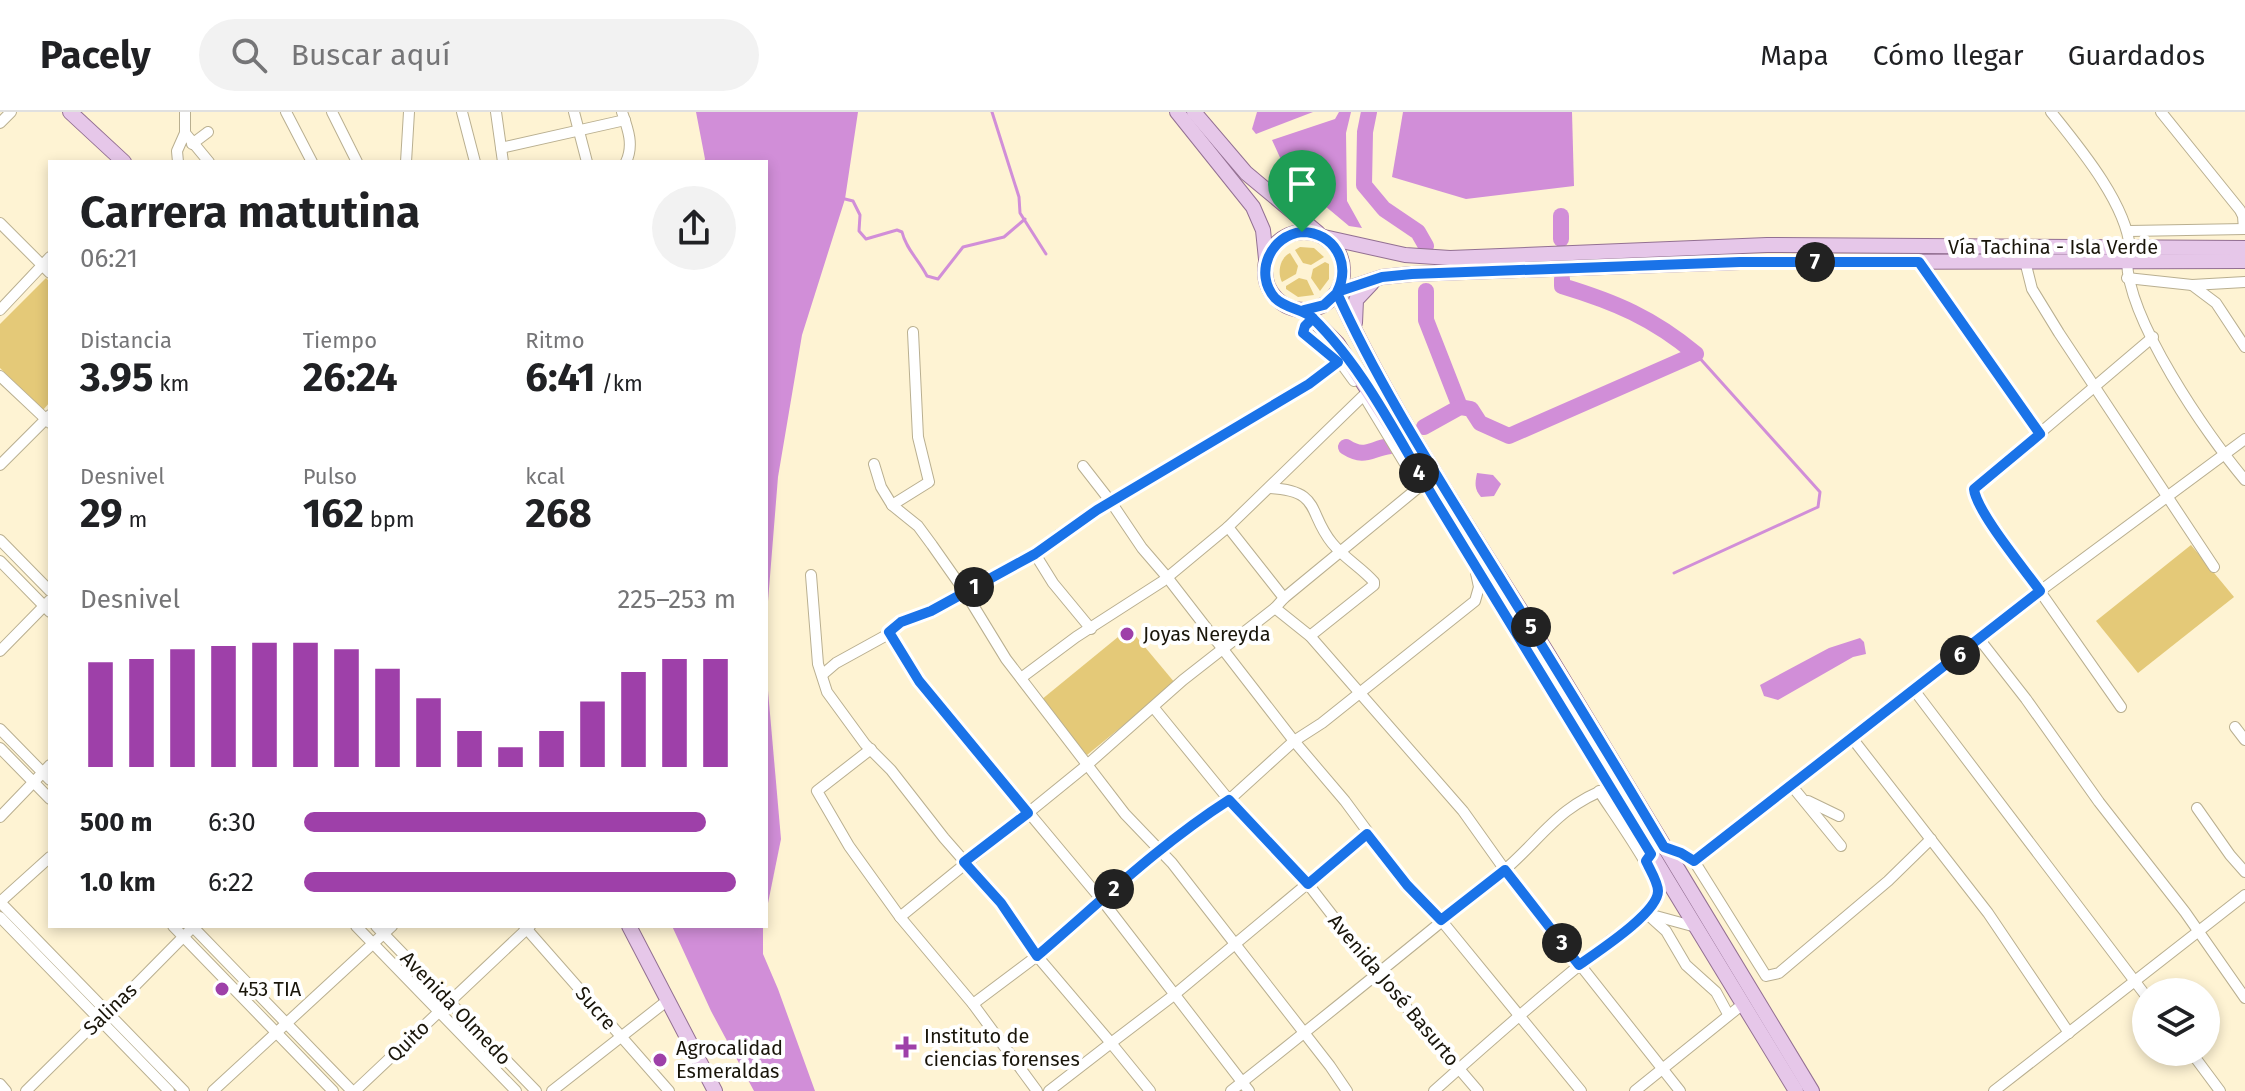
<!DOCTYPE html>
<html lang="es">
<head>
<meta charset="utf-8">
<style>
	:root { --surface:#fff; --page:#f2f2f2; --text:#202124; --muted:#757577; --line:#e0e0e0; --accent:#9e40a9 }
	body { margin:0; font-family:"Fira Sans",sans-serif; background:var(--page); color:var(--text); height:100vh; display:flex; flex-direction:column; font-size:30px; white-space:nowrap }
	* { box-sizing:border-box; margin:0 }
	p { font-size:26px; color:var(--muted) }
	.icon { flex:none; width:44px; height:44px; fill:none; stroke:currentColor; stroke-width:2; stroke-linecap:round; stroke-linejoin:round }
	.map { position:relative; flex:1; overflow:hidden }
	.drawer { position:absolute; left:48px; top:48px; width:720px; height:768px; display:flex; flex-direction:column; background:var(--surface); border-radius:0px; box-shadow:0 4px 12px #0003 }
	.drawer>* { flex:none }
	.fabs { position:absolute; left:2132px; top:866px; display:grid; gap:16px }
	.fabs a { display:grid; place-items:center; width:88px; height:88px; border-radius:50%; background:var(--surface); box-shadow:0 4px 12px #0003; font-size:40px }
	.pin { position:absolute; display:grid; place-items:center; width:68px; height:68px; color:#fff; margin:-82px -34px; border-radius:50% 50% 50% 0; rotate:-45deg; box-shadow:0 0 8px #0007 }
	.pin .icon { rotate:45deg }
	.km { position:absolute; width:40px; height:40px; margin:-20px; border-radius:50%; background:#222; color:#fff; font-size:22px; line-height:40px; text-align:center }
	.round { display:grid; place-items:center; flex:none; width:84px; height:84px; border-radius:42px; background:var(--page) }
	.summary { display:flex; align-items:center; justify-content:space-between; height:136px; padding:0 32px }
	h1 { font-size:44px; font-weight:700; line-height:60px }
	.figures { display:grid; grid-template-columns:repeat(3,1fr); gap:12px; height:136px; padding:8px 32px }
	.figures div { display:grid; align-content:center }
	.figures b { font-size:40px; font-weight:700 }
	.figures small { font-size:22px; font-weight:400 }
	.figures p { font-size:22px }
	.chart { height:224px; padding:16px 32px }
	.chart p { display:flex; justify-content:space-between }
	.chart svg { width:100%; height:144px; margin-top:8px; stroke:var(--accent); stroke-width:6 }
	ul { padding:0 32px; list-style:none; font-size:26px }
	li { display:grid; grid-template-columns:128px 96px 1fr; align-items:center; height:60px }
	li i { height:20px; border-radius:10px; background:var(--accent) }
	header { display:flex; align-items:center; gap:48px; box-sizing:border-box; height:112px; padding:0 40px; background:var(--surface); border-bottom:2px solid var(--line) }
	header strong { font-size:38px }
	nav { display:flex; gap:44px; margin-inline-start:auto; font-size:28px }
	.search { width:560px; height:72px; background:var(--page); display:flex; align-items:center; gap:20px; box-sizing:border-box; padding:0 28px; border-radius:44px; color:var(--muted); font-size:30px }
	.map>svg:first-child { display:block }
</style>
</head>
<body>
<header>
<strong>Pacely</strong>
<div class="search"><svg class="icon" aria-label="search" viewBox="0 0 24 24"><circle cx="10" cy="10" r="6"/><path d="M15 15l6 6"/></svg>Buscar aquí</div>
<nav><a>Mapa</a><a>Cómo llegar</a><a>Guardados</a></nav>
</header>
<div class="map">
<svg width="2245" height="979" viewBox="0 0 2245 979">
	<rect width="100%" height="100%" fill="#fef3d3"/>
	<g fill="#e4c978">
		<polygon points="1300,135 1314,136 1324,145 1311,153 1303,151 1295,138"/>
		<path d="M1290 141 1298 154 1296 162 1282 170C1277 160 1280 146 1290 141Z"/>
		<polygon points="1325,150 1329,152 1329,167 1320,179 1311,166 1313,157"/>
		<polygon points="46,166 50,170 50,290 43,298 0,256 0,212"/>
		<polygon points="1299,166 1307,168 1314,183 1298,185 1286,177 1286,174"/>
		<polygon points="2191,433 2234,485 2138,561 2096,509"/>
		<polygon points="1129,516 1175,571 1087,643 1041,588"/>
	</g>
	<g fill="#d18ed8">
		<polygon points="696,0 858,0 845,87 802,223 778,365 766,514 766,50 704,50 705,47"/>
		<polygon points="1257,0 1313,0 1256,22 1252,17"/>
		<polygon points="1339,0 1351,0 1346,21 1347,89 1362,116 1349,114 1288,63 1272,28 1335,7"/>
		<polygon points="1403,0 1572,0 1574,74 1466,87 1392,65"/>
		<path d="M1477 361 1493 363 1501 372 1494 384 1481 385C1474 377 1475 371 1477 361Z"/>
		<polygon points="1860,526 1864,530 1866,542 1853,545 1778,588 1764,584 1760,573 1829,536"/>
		<polygon points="766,556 781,727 766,801"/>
		<polygon points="672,814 763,814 763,842 778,877 815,979 754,979 711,899"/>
	</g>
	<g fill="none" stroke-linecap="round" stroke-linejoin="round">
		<g stroke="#d18ed8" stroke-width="3">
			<polyline points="992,0 1019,85 1020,101 1046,142"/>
			<path d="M845 87 853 89 860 103 859 119 866 127 897 118 902 120C906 137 919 148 927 164L938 167 963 135 1004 125 1025 107"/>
			<polyline points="1674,461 1818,395 1820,380 1696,242"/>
		</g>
		<g stroke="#d18ed8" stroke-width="16">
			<polyline points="1369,0 1365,20 1364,73 1384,97 1418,120 1426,134"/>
			<polyline points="1561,127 1561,104"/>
			<polyline points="1426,179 1426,208 1460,295"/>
			<path d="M1424 315 1460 295 1471 297 1480 311 1509 324 1696 242C1653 206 1615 190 1562 174V167"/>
			<path d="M1346 335C1365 347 1370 337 1390 334"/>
		</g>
		<g stroke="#b9af90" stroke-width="12">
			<g id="minor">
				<polyline points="185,0 185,21 209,50"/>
				<polyline points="286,0 312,50"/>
				<polyline points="332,0 357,50"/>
				<polyline points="462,0 475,50"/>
				<polyline points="496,0 503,50"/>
				<polyline points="574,0 587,50"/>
				<path d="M622 0C628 17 634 33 626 50"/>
				<path d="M2051 0C2079 35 2126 91 2130 136"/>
				<polyline points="2161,0 2240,98 2243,104 2244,117"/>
				<polyline points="0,11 11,0"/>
				<polyline points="192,32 208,20"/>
				<polyline points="501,36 625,8"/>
				<polyline points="178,50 177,39 185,21"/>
				<polyline points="406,50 409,0"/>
				<polyline points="0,111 50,161"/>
				<polyline points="2129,119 2245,117"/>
				<polyline points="2025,149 2032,177 2059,221 2214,455"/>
				<path d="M2127 149C2128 208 2206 322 2245 368"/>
				<polyline points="1919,150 2040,322"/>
				<polyline points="2127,166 2192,173 2245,170"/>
				<polyline points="2192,173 2216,191 2245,235"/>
				<polyline points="0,198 50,145"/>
				<polyline points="1313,206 1305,214 1303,221 1343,254 1354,269"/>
				<polyline points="1338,250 1309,272 1111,390 1142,436 1167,465 1294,629 1345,689 1407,773 1441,808 1581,979"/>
				<polyline points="0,264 50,311"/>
				<polyline points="1367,289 1419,375"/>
				<polyline points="874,352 881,375 892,393 918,414 932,433 965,480 1006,547 1125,702 1172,751 1330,954 1347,979"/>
				<polyline points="0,353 50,303"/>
				<path d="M1270 376C1322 379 1307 400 1332 431 1344 446 1362 456 1374 470V473L1310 524"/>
				<polyline points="892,393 929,370 918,325 913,220"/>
				<polyline points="0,428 50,479"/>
				<polyline points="1035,442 1053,471 1091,517"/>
				<polyline points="0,449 50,500"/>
				<polyline points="811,463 818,552 827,580 865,632 891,658 944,726 1001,791 1037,844 1111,931 1174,883 1367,722"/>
				<polyline points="1284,486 1228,415 1363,284"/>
				<polyline points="1275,496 1310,524 1463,699 1505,758 1680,979"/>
				<polyline points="889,520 919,569 1105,792 1249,979"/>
				<polyline points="1980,528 2026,587 2099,690 2185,800 2245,886"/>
				<polyline points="0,539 50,488"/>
				<polyline points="822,563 836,551 885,524 901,510 931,499 1035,442 1060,422 1111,390 1083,354"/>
				<polyline points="1021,566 1076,525 1163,469 1228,415"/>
				<polyline points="1914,578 2146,884"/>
				<polyline points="2121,595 1990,408 1974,383 1974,377 2153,225"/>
				<polyline points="1154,596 1229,688 1308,772 1377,861 1478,979"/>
				<polyline points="2235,615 2245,628"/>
				<polyline points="0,617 50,668"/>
				<polyline points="1852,626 1988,801 2069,921"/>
				<polyline points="0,636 50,687"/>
				<polyline points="871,637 817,679 849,734 900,805 973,892 1037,979"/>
				<polyline points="1791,673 1841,734"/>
				<polyline points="1808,689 1839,704"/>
				<polyline points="2197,696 2230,743 2245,760"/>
				<polyline points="0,705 50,653"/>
				<polyline points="1664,735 1681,741 1694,749 1766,864 1779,861 1888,769 1931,727"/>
				<polyline points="1694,749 2040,479 2245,327"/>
				<polyline points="0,790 184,979"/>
				<polyline points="0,790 50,745"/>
				<polyline points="1646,801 1666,819 1686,853 1716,880 1728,902"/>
				<polyline points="1652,803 1696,815"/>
				<polyline points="0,805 169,979"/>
				<polyline points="900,805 1087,653 1183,568 1275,496 1284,486 1419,375 1426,374"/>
				<polyline points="173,814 333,979"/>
				<polyline points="192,814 352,979"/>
				<polyline points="356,814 516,979"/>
				<polyline points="376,814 536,979"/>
				<polyline points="524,814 669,979"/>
				<polyline points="973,892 1037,844 1099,788 1206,702 1229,688 1294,629 1322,611 1475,489 1479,475 1476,461"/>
				<polyline points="2191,940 2220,979"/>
				<polyline points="0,972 6,979"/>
				<polyline points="26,979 99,907 108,901 194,814"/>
				<polyline points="213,979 392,814"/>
				<polyline points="355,979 530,814"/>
				<polyline points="552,979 668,888"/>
				<polyline points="1049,979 1111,931 1150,979"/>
				<path d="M1231 979C1322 907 1412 834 1501 761 1542 727 1556 695 1611 675"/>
				<path d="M1434 979C1492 927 1551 875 1612 827 1627 816 1657 800 1658 780 1659 764 1610 697 1599 679"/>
				<polyline points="1635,979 1743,892"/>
				<polyline points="1994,979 2245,783"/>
			</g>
		</g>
		<g stroke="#937092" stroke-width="16">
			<g id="major">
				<polyline points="70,0 124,50"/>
				<polyline points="1177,0 1253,95 1263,118 1266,147"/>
				<polyline points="1194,0 1246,61 1318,121"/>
				<circle cx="1304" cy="159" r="39"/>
				<polyline points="1324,125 1405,143 1450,146 1767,133 2245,136"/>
				<polyline points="1337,180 1382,165 1412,162 1740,150 2245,149"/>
				<path d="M1337 181C1395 307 1475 424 1548 542 1637 687 1723 834 1812 979"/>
				<polyline points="1304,198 1338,232 1394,319 1796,979"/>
				<polyline points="1355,211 1356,188 1372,171"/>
				<polyline points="629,814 715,979"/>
			</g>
		</g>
		<use href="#minor" stroke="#fff" stroke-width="10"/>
		<use href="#major" stroke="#e6c7e9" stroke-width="14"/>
	</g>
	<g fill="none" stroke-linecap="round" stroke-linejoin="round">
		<g stroke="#fff" stroke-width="16">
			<path id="route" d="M1302 120C1271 123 1253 161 1275 186 1286 197 1301 196 1313 206L1305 214 1303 221 1338 250 1309 272 1097 398 1035 442 931 499 901 510 889 520 919 569 1028 701 964 750 1001 791 1037 844C1099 791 1160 732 1229 688L1308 772 1367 722 1407 773 1441 808 1505 758 1579 853C1597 840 1658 801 1658 779 1658 770 1650 758 1646 749L1651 742C1579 624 1507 506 1435 388 1396 323 1361 249 1304 198L1324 193 1337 181C1376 267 1427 348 1477 429 1540 530 1603 632 1664 735L1681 741 1694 749 2040 479C2025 458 1976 399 1974 377L2040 322 1919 150H1740L1412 162 1382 165 1337 180C1352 152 1334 120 1302 120"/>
		</g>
		<use href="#route" stroke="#1a73e8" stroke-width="10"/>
	</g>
	<g fill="#9e40a9" stroke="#fff" stroke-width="3">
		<circle cx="1127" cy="522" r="8"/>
		<circle cx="222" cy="877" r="8"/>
		<path d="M902 923h8v8h8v8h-8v8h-8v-8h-8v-8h8z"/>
		<circle cx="660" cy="948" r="8"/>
	</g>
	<g text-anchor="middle" stroke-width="8" stroke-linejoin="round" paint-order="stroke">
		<g font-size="20" fill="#19150a" stroke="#fff">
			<text x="2053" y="142">Vía Tachina - Isla Verde</text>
			<text transform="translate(1394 878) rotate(50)" y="7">Avenida José Basurto</text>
			<text transform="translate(456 896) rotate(46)" y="7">Avenida Olmedo</text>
			<text transform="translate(596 896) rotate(49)" y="7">Sucre</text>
			<text transform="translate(110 897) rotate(-44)" y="7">Salinas</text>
			<text transform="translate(408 929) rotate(-44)" y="7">Quito</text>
		</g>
		<g font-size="20" fill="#19150a" stroke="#fff" text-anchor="start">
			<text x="1143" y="529">Joyas Nereyda</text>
			<text x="238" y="884">453 TIA</text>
			<text x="924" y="931">Instituto de<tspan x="924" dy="23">ciencias forenses</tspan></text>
			<text x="676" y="943">Agrocalidad<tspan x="676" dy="23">Esmeraldas</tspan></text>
		</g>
	</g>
</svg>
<div class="fabs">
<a><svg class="icon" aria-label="layers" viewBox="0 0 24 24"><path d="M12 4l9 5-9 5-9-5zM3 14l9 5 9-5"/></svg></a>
</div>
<div class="pin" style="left:1302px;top:120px;background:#1e9e55"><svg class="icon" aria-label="arrive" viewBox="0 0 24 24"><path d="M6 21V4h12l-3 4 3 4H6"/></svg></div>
<b class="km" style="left:974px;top:475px">1</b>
<b class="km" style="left:1114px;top:777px">2</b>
<b class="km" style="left:1562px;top:831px">3</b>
<b class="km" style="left:1419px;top:361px">4</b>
<b class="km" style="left:1531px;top:515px">5</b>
<b class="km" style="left:1960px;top:543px">6</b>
<b class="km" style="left:1815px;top:150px">7</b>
<section class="drawer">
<div class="summary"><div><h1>Carrera matutina</h1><p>06:21</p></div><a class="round"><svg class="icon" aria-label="share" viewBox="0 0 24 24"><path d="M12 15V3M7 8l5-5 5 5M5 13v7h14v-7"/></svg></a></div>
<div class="figures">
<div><p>Distancia</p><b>3.95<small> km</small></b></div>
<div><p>Tiempo</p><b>26:24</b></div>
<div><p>Ritmo</p><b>6:41<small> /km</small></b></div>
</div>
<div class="figures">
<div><p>Desnivel</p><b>29<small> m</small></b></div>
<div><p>Pulso</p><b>162<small> bpm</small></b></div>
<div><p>kcal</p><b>268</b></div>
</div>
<div class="chart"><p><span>Desnivel</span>225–253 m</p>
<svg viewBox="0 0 160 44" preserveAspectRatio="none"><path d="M5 44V12M15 44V11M25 44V8M35 44V7M45 44V6M55 44V6M65 44V8M75 44V14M85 44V23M95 44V33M105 44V38M115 44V33M125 44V24M135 44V15M145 44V11M155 44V11"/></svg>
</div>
<ul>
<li><b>500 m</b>6:30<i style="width:93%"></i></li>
<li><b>1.0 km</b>6:22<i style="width:100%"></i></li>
</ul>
</section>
</div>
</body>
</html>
